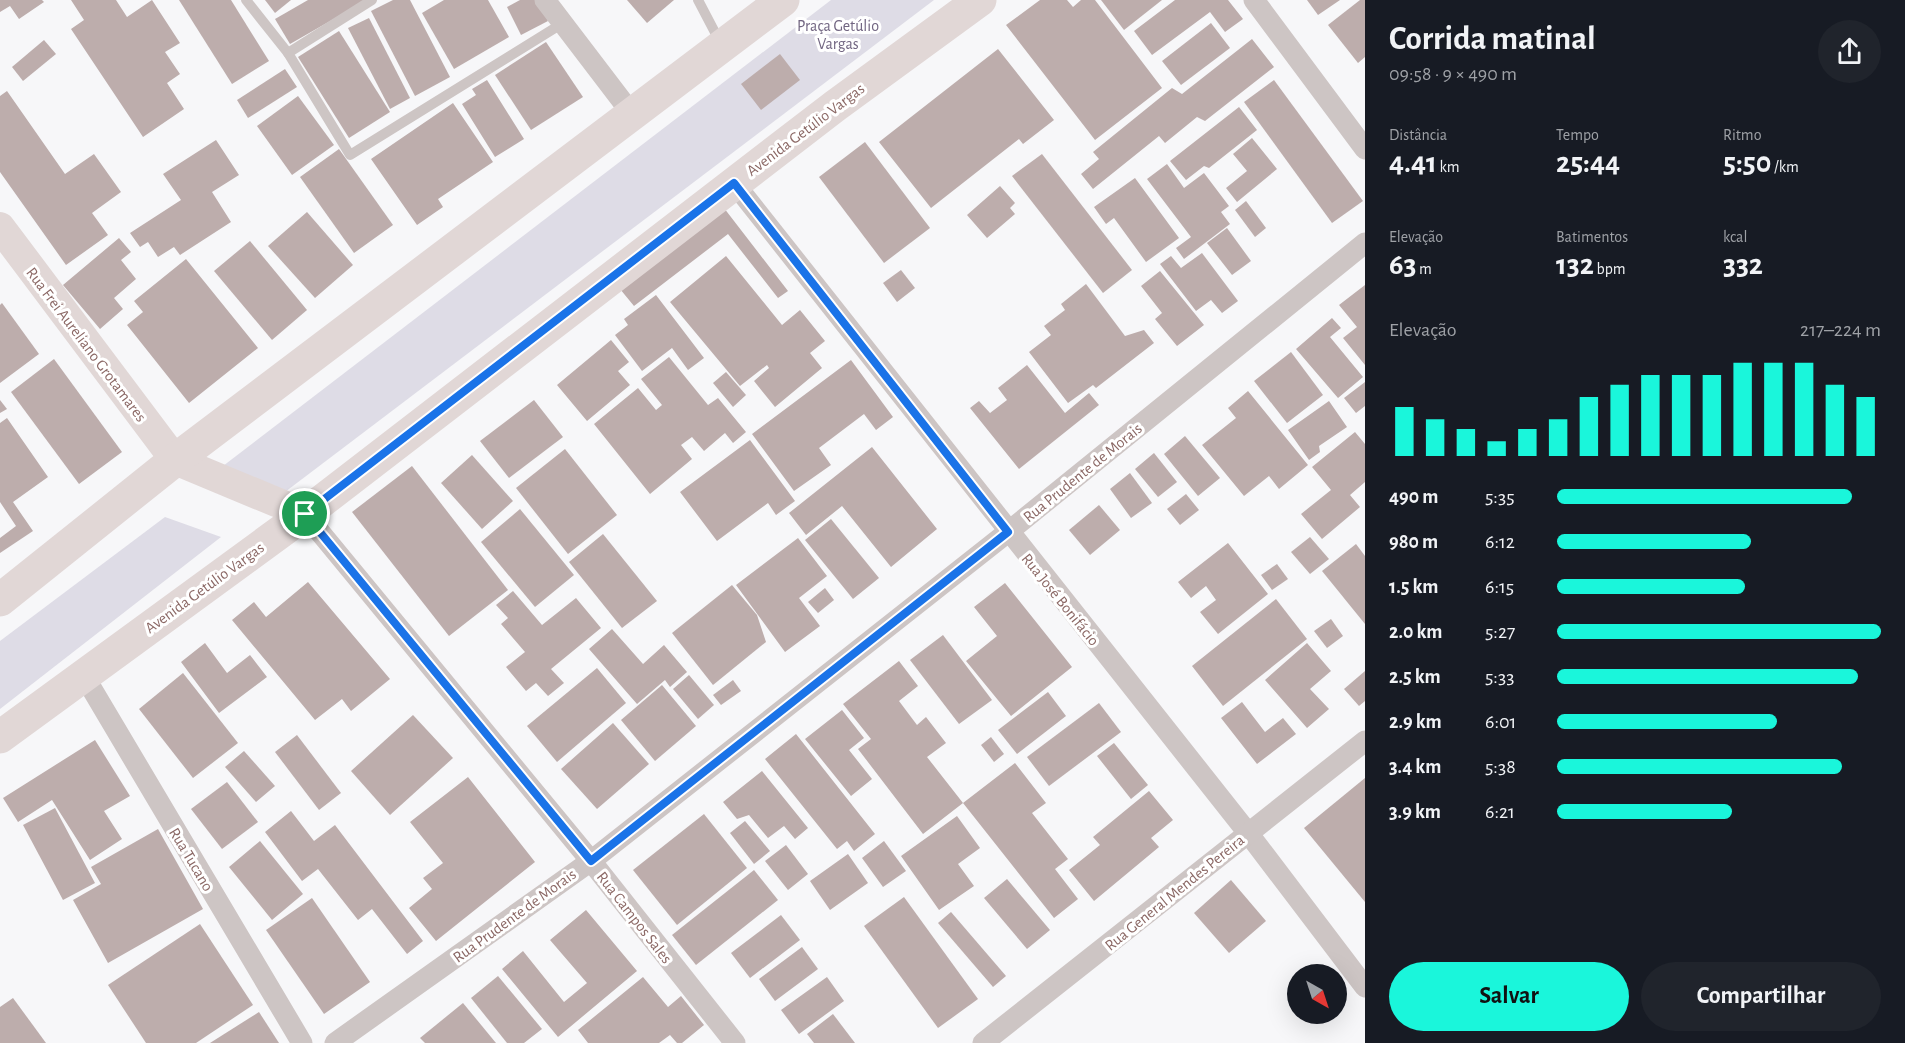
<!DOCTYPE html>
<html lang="pt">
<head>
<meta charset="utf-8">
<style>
	:root { --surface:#171b24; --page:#20242c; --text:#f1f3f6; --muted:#9ea1a6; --accent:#1af6db }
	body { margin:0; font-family:"Alegreya Sans",sans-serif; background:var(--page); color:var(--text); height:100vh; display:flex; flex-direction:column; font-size:22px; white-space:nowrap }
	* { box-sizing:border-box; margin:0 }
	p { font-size:20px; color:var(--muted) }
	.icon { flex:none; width:33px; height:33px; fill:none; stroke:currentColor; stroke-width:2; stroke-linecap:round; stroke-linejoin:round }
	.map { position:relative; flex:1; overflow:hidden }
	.sheet { display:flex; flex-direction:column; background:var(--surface); width:540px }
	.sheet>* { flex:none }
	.needle { width:39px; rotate:141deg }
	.buttons { position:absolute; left:1287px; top:964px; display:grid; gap:12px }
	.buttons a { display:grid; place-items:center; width:60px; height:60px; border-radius:50%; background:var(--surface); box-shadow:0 6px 24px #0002; font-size:30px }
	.pin { position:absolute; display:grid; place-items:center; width:51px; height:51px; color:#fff; margin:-26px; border:3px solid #fff; border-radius:50%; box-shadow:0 2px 6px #0007 }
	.round { display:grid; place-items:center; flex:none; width:63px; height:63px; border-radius:32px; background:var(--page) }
	.headline { display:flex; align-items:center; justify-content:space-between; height:102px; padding:0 24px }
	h1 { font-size:33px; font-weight:700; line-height:45px }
	.stats { display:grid; grid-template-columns:repeat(3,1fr); gap:9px; height:102px; padding:6px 24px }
	.stats div { display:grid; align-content:center }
	.stats b { font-size:30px; font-weight:700 }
	.stats small { font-size:16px; font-weight:400 }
	.stats p { font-size:16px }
	.chart { height:168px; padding:12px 24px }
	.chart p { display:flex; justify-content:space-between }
	.chart svg { width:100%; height:108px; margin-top:6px; stroke:var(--accent); stroke-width:6 }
	.cta { display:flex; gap:12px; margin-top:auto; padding:12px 24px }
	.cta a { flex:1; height:69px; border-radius:36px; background:var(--accent); color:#111; font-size:24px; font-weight:700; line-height:69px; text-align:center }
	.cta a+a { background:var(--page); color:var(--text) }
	ul { padding:0 24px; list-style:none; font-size:20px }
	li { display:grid; grid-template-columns:96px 72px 1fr; align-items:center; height:45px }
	li i { height:15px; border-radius:8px; background:var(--accent) }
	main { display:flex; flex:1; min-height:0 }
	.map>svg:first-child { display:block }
</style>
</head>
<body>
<main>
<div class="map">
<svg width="1365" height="1043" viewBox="0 0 1365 1043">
	<rect width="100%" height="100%" fill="#f7f7f9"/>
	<g fill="#dedce6">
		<polygon points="831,0 934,0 285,492 223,466"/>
		<polygon points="165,517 221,537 0,709 0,641"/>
	</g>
	<g fill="#bdadac">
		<polygon points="0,0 42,0 44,2 19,19 10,6 0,12"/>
		<polygon points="71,0 116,0 127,17 152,0 180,43 165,52 180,74 167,83 184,109 143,137 71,29 84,20"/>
		<polygon points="179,0 231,0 269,61 232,84"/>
		<polygon points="265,0 291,0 275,13"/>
		<polygon points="308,0 367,0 290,44 275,19"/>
		<polygon points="393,0 410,0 450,77 415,96 371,11"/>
		<polygon points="444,0 488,0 509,37 454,69 422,13"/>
		<polygon points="520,0 538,0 548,21 521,35 507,7"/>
		<polygon points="627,0 674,0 647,23"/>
		<polygon points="1040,0 1067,0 1073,7 1081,0 1095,0 1162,88 1095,140 1006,25"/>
		<polygon points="1101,0 1162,0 1124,30"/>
		<polygon points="1175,0 1228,0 1243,19 1225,32 1210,12 1152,55 1134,31"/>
		<polygon points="1307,0 1340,0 1318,15"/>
		<polygon points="1360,0 1365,0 1365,57 1358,63 1328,25"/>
		<polygon points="369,18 410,98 390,109 348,28"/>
		<polygon points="1211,23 1230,48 1181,85 1162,61"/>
		<polygon points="339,31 390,112 349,138 298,57"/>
		<polygon points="1252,39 1274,67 1205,121 1197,117 1165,143 1159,136 1093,189 1081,174 1099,159 1093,152 1172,88 1182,94"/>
		<polygon points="44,40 56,54 23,81 12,67"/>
		<polygon points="546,42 583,97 531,130 495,75"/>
		<polygon points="998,49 1054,120 1023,144 1019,139 931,208 879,142"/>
		<polygon points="780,54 800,80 761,110 741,84"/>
		<polygon points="285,69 297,87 248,118 237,100"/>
		<polygon points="487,80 524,139 495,157 462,104 476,95 472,89"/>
		<polygon points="1274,80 1363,201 1332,223 1244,102"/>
		<polygon points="7,91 65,174 94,154 121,192 92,213 108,235 66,265 0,172 0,96"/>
		<polygon points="298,96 334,145 292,175 257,126"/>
		<polygon points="453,103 493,162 438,199 443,207 417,225 371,159"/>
		<polygon points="1239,107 1257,130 1209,168 1204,166 1186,180 1170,161"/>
		<polygon points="1252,138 1277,169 1237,202 1226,188 1247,171 1233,154"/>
		<polygon points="216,140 239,175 212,192 231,222 180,255 174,247 158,257 148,242 140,247 130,233 181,200 163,174"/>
		<polygon points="865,142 930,228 884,263 819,177"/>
		<polygon points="339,149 393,225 354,253 300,177"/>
		<polygon points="1042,154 1132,270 1103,293 1012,176"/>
		<polygon points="1167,164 1184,188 1204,173 1229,206 1221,212 1230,224 1184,259 1176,248 1191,237 1147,179"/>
		<polygon points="1135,178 1179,238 1146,262 1114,218 1106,224 1094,207"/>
		<polygon points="1000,186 1015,203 1010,208 1015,214 987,238 967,215"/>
		<polygon points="1246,201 1266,228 1255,237 1235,210"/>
		<polygon points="724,208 788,291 778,298 728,234 634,306 620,289"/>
		<polygon points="307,212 353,265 315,298 268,246"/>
		<polygon points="1227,228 1251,261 1232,275 1207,243"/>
		<polygon points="119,238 131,252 121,260 136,279 114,298 123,309 100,329 63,285"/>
		<polygon points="250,241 307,310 272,340 214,271"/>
		<polygon points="1202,253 1238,301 1222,313 1211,300 1196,311 1160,264 1171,256 1181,268"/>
		<polygon points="726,256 782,325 800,310 825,341 810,353 822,368 775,407 754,381 769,368 767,365 740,386 670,302"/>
		<polygon points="186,259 258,348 189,403 127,325 143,312 134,301"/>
		<polygon points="901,270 915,288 897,302 883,283"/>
		<polygon points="1160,271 1204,325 1177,346 1155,319 1162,313 1141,286"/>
		<polygon points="1086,284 1125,336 1144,330 1154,343 1096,388 1093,385 1068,403 1029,352 1051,335 1044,326 1065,310 1061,304"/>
		<polygon points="1365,285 1365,365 1343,338 1357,327 1339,305"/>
		<polygon points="656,295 704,358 688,370 672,348 642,371 615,335 628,325 624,319"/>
		<polygon points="2,303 39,354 0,383 0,305"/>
		<polygon points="1332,318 1341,328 1330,337 1363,377 1338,398 1296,349"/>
		<polygon points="611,340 629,362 618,371 630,385 587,421 557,385"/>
		<polygon points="1291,352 1323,395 1287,423 1254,381"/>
		<polygon points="669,357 708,405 718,398 746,432 733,443 725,433 704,451 692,437 681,445 692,459 650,494 594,424 638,388 656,410 662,405 641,379"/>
		<polygon points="54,359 122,452 79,484 11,392"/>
		<polygon points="851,360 893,417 876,430 864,414 819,448 831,465 794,491 752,434"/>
		<polygon points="1027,365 1065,413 1089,393 1099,405 1019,469 970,408 979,401 990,413 1007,400 998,388"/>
		<polygon points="726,372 746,395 733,407 713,383"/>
		<polygon points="1365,382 1365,406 1356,413 1344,398"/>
		<polygon points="1248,391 1308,465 1279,489 1269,476 1244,496 1202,445 1236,418 1228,408"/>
		<polygon points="0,400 7,409 0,413"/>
		<polygon points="534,400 563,437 509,478 480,441"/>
		<polygon points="1329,401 1347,427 1319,446 1320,452 1309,460 1288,430"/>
		<polygon points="7,418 48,477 13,502 33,531 0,553 0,538 16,526 0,502 0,423"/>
		<polygon points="1355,432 1365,444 1365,482 1350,495 1360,507 1322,539 1301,514 1331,490 1312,467"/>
		<polygon points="1185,436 1220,478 1198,496 1164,454"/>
		<polygon points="750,440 795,501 776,515 768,503 717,541 680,492"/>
		<polygon points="872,447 937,529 891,567 842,506 806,535 789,513"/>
		<polygon points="565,449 617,515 568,554 516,488"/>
		<polygon points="1154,453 1177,482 1158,497 1135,469"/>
		<polygon points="472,455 513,501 482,529 441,483"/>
		<polygon points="412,466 508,590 449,636 352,512"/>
		<polygon points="1130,473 1152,503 1131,518 1110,489"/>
		<polygon points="1186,494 1199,510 1180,525 1167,509"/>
		<polygon points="1099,505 1120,530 1090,555 1069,530"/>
		<polygon points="520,509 574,575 535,607 481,542"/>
		<polygon points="831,519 879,578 853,599 805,540"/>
		<polygon points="603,534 657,601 622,628 569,562"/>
		<polygon points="1310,537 1329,559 1310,574 1291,552"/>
		<polygon points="798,538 827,576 799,598 820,626 785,652 736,585"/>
		<polygon points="1228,543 1268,594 1218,634 1200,612 1216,600 1206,586 1191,598 1178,582"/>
		<polygon points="1356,544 1365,556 1365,624 1322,571"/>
		<polygon points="1277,564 1288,579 1272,590 1261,575"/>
		<polygon points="308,582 390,679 351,711 342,699 315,720 232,620 254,602 266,617"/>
		<polygon points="1005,583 1072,667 1011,716 966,661 997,636 974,607"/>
		<polygon points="732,585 757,615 766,642 713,685 672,633"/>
		<polygon points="825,588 834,600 818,613 808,602"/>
		<polygon points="513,591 542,625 576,598 601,628 551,669 564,683 548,696 536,683 526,691 506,667 525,652 501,624 508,618 496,605"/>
		<polygon points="1276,599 1307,639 1223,706 1192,666"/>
		<polygon points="1331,619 1343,636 1327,648 1314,631"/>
		<polygon points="612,629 643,664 664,645 687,672 670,687 665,680 637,704 589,649"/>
		<polygon points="943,635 992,700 959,724 910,660"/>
		<polygon points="205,643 227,673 250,655 267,677 219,713 181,662"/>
		<polygon points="1307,643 1331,671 1310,689 1329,709 1307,728 1265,680"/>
		<polygon points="899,661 918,686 899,701 917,725 926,717 946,743 927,757 963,803 923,834 858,749 871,739 843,704"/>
		<polygon points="597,668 626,703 557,762 527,726"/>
		<polygon points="1365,671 1365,701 1359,706 1344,689"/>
		<polygon points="183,673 238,743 193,778 139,709"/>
		<polygon points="689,675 714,705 698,719 673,689"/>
		<polygon points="733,680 741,691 721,705 713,695"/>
		<polygon points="662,685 696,726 655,761 621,720"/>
		<polygon points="1048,692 1066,716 1017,754 998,730"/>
		<polygon points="1242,702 1265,732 1283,718 1296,734 1257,764 1221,718"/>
		<polygon points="1099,703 1121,732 1049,786 1027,757"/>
		<polygon points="842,710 864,738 849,750 872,779 851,796 805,739"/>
		<polygon points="413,715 453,758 390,815 351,771"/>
		<polygon points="613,723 649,764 597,809 561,769"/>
		<polygon points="796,734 875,834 854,851 847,841 837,849 765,759"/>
		<polygon points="297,735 341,793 319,810 275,752"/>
		<polygon points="991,737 1004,754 994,762 981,745"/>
		<polygon points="95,740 130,796 104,811 122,839 90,860 52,800 18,822 3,798"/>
		<polygon points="1114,743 1148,785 1131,799 1097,756"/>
		<polygon points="244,751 275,786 256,802 225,767"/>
		<polygon points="1015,763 1046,803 1032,813 1068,859 1055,869 1078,899 1054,918 963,803"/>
		<polygon points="762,771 808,828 795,839 784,826 768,838 749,815 737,819 723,802"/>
		<polygon points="468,777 535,862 436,941 409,908 432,889 423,878 443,863 410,822"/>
		<polygon points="1365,778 1365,902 1304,828"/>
		<polygon points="227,782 258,822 222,849 191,809"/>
		<polygon points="1149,791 1173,820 1151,838 1159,847 1094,901 1069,870 1100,845 1093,837"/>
		<polygon points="55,808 95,883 63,900 23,825"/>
		<polygon points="291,811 314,841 335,825 423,941 407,954 372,909 358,920 318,869 302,881 265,832"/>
		<polygon points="704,814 747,868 677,925 633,870"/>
		<polygon points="957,816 980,848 958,864 974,886 939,910 901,856"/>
		<polygon points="745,821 770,851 754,864 730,833"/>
		<polygon points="158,829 203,909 108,963 73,900 101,884 91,867"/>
		<polygon points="260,841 303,894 272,920 229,867"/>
		<polygon points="884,841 906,871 883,887 862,858"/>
		<polygon points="786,845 808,874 788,890 765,861"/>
		<polygon points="848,854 868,883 830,910 810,881"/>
		<polygon points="754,870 778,900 696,965 672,935"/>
		<polygon points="1007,879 1050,930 1027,949 984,898"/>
		<polygon points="1231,880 1266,921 1229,953 1194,913"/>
		<polygon points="904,897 978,999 938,1028 864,926"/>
		<polygon points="312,898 370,982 324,1014 266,930"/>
		<polygon points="586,910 637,971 558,1037 502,969 523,951 564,1002 587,983 550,940"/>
		<polygon points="951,912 1006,976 993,987 938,923"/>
		<polygon points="781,915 800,940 750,978 731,953"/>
		<polygon points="200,924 253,1005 196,1043 146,1043 108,985"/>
		<polygon points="802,947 818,969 775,1001 759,979"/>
		<polygon points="498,976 542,1029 524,1043 507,1043 471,998"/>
		<polygon points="643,977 668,1007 681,996 704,1025 682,1043 677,1043 670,1035 659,1043 588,1043 578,1030"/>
		<polygon points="827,977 844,1001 799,1034 781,1010"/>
		<polygon points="13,998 46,1043 0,1043 0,1007"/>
		<polygon points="463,1003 496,1043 425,1043 420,1038"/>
		<polygon points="259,1012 279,1043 210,1043"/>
		<polygon points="833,1014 855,1043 814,1043 807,1034"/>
	</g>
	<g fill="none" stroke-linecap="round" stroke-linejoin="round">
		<g stroke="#cdc5c4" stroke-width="10">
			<polyline points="246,0 288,53 350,155 563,23"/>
			<polyline points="698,0 720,42"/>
			<polyline points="288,53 372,0"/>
		</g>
		<g stroke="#cdc5c4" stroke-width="21">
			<polyline points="545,0 632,114"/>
			<polyline points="1254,0 1365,149"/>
			<polyline points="734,183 1248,833 1365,987"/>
			<polyline points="305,514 591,861 735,1043"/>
			<polyline points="83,674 302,1043"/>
			<polyline points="335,1043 591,861 1008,532 1365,243"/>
			<polyline points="983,1043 1365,741"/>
		</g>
		<polyline stroke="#e1d7d6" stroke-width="30" points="0,227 175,460 305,514"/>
		<g stroke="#e1d7d6" stroke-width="33">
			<polyline points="0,600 175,460 783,0"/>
			<polyline points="0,737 305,514 835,106 980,0"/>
		</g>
	</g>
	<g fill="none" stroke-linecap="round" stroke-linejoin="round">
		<g stroke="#fff" stroke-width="12">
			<polygon id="route" points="734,183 1008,532 591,861 305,514"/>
		</g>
		<use href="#route" stroke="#1a73e8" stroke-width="8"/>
	</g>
	<g text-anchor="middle" stroke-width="6" stroke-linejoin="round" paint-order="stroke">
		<g font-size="16" fill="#716581" stroke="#fff">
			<text x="838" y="31">Praça Getúlio<tspan x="838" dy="18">Vargas</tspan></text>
		</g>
		<g font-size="16" fill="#8b6865" stroke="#fff">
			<text transform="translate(805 129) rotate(-37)" y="6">Avenida Getúlio Vargas</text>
			<text transform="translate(87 344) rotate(53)" y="6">Rua Frei Aureliano Grotamares</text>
			<text transform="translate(1082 472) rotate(-39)" y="6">Rua Prudente de Morais</text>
			<text transform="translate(204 587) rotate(-36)" y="6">Avenida Getúlio Vargas</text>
			<text transform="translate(1061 599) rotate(51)" y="6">Rua José Bonifácio</text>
			<text transform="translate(192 859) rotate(59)" y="6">Rua Tucano</text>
			<text transform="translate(1174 892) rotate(-39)" y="6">Rua General Mendes Pereira</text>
			<text transform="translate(514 915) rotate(-36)" y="6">Rua Prudente de Morais</text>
			<text transform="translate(635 917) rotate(52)" y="6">Rua Campos Sales</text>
		</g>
	</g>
</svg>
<div class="buttons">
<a><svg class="needle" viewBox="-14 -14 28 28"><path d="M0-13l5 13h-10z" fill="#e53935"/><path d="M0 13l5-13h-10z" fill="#9ea1a6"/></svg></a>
</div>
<div class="pin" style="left:305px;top:514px;background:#1e9e55"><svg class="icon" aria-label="arrive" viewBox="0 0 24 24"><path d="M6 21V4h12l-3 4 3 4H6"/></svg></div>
</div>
<section class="sheet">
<div class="headline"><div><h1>Corrida matinal</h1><p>09:58 · 9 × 490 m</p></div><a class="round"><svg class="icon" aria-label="share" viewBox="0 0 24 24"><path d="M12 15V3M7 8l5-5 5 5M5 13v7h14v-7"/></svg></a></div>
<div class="stats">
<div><p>Distância</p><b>4.41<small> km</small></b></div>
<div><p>Tempo</p><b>25:44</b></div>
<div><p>Ritmo</p><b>5:50<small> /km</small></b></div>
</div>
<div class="stats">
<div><p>Elevação</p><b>63<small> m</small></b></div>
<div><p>Batimentos</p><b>132<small> bpm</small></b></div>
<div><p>kcal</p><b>332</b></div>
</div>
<div class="chart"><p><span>Elevação</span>217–224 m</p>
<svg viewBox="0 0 160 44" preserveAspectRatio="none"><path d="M5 44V24M15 44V29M25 44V33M35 44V38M45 44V33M55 44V29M65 44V20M75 44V15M85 44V11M95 44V11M105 44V11M115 44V6M125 44V6M135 44V6M145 44V15M155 44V20"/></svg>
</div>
<ul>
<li><b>490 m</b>5:35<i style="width:91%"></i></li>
<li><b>980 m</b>6:12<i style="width:60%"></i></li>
<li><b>1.5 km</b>6:15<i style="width:58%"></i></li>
<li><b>2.0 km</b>5:27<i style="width:100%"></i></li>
<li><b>2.5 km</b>5:33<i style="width:93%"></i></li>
<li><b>2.9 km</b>6:01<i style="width:68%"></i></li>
<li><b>3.4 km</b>5:38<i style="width:88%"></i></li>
<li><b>3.9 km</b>6:21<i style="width:54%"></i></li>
</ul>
<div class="cta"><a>Salvar</a><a>Compartilhar</a></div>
</section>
</main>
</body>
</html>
